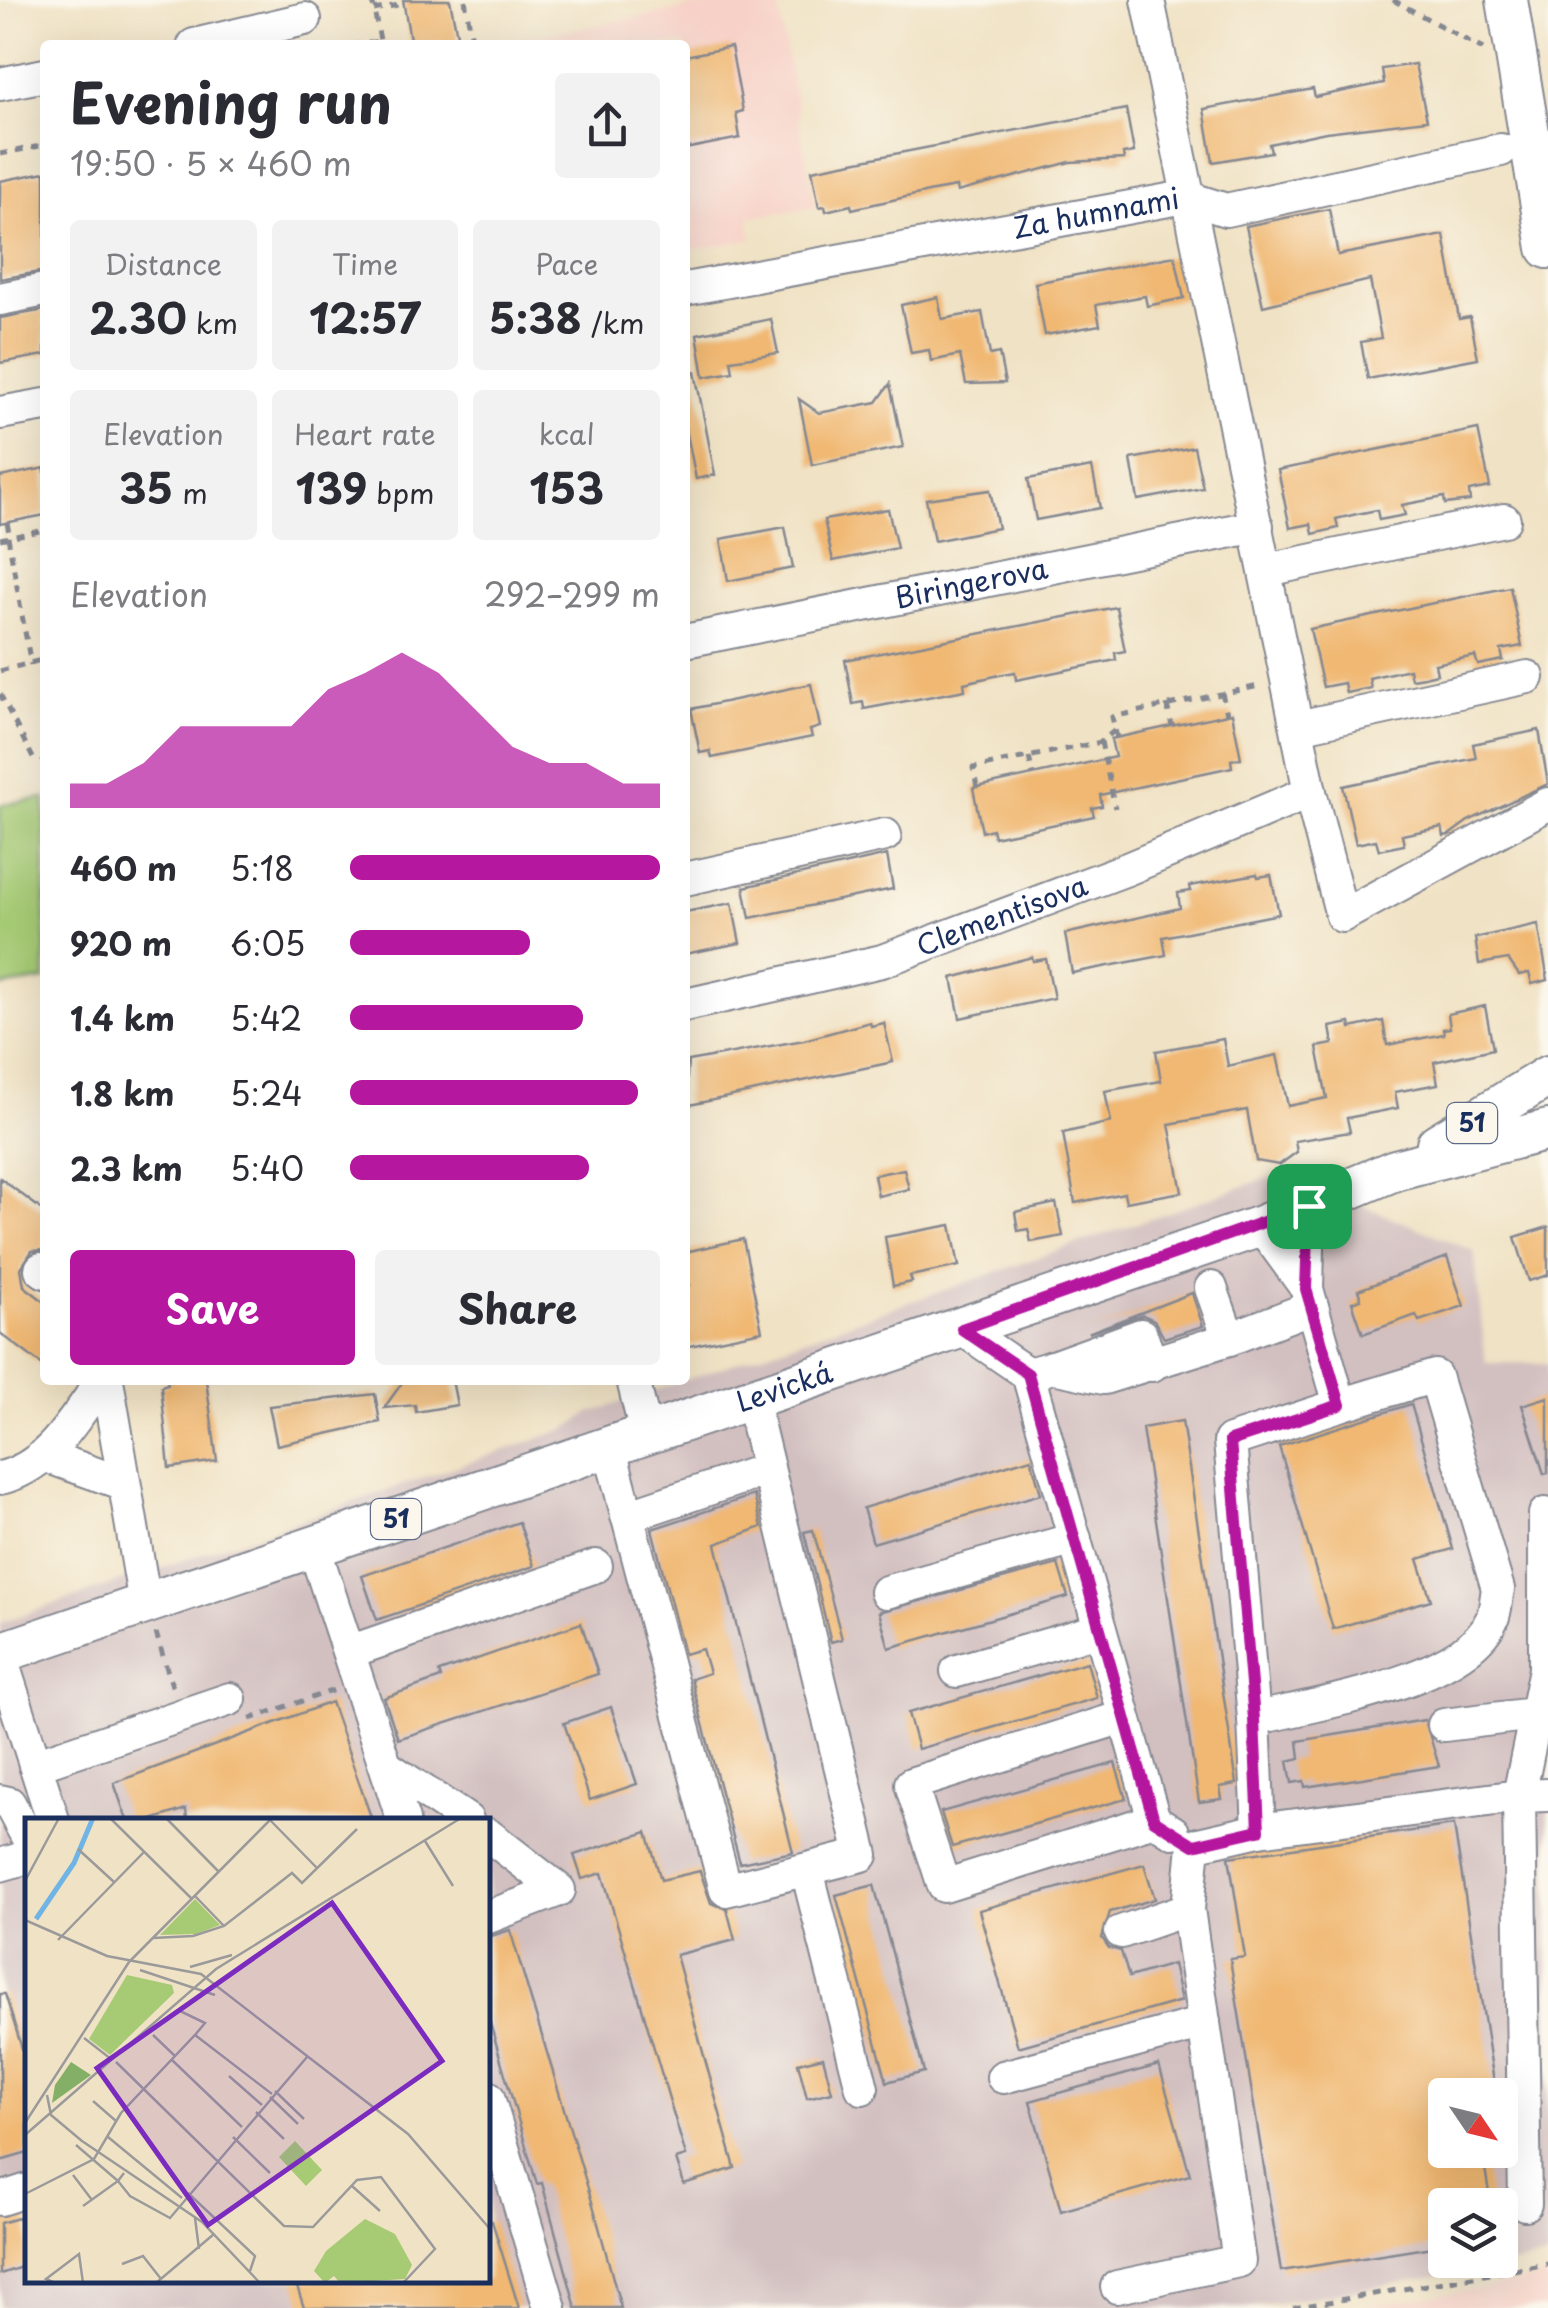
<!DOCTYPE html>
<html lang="en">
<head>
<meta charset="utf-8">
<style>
	:root { --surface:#fff; --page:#f2f2f3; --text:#2b2b33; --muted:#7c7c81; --accent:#b5179e }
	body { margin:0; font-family:"Playpen Sans",sans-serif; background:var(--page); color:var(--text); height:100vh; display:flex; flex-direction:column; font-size:38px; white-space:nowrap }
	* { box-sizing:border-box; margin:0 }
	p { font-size:32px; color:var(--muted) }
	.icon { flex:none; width:55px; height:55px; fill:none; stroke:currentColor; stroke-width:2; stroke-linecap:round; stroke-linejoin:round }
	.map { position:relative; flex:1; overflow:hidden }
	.details { position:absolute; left:40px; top:40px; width:650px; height:1345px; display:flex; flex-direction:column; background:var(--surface); border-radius:10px; box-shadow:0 10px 40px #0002 }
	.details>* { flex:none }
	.needle { width:65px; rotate:125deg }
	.buttons { position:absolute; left:1428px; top:2078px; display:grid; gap:20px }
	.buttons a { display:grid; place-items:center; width:90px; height:90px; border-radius:10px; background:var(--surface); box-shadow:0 10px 40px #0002; font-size:50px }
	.pin { position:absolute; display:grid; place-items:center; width:85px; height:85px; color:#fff; margin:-42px; border-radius:20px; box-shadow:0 5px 15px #0006 }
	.round { display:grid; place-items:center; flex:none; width:105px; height:105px; border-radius:10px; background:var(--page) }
	.headline { display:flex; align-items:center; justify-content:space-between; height:170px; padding:0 30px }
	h1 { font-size:55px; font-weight:700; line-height:75px }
	.stats { display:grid; grid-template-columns:repeat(3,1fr); gap:15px; height:170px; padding:10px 30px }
	.stats div { display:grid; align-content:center; border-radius:10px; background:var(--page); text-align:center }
	.stats b { font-size:42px; font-weight:700 }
	.stats small { font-size:28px; font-weight:400 }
	.stats p { font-size:28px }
	.chart { height:280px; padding:20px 30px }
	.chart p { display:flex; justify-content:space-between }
	.chart svg { width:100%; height:180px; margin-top:10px; fill:var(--accent); opacity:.7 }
	.primary-button { display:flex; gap:20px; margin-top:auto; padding:20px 30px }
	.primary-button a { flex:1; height:115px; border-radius:10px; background:var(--accent); color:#fff; font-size:40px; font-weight:700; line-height:115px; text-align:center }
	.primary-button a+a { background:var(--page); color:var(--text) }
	ul { padding:0 30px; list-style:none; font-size:32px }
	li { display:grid; grid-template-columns:160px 120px 1fr; align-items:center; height:75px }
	li i { height:25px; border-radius:12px; background:var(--accent) }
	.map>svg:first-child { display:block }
</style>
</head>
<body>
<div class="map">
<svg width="1548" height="2308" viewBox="0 0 1548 2308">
	<rect width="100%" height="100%" fill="#fbf7ec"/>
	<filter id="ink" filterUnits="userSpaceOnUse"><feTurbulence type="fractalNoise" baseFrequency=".01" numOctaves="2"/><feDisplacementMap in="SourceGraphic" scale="20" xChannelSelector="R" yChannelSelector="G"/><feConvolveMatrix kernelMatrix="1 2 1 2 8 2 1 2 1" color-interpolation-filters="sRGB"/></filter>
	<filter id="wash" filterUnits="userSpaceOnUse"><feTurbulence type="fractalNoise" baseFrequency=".0048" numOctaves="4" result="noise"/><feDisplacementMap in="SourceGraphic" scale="40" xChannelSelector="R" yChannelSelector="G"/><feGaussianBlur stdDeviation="2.25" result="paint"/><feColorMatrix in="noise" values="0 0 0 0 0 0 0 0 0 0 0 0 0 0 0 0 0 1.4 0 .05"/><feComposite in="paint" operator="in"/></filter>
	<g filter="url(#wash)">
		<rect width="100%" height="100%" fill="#f0e2c4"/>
		<g fill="#f7d1c7">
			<polygon points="728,0 777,0 815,207 749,217 751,239 685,251 685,45 509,42"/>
			<polygon points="1548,2277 1548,2308 1360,2308"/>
		</g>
		<path fill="#d2bfc0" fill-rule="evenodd" d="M1282 1173 1474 1251 1486 1363H1548V2258L1247 2308H0V1623L566 1429 590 1413ZM28 1820H488V2280H28ZM1445 2095H1500V2150H1445ZM1445 2205H1500V2260H1445Z"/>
		<polygon fill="#a6cb74" stroke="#607d69" stroke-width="2.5" points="45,798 45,980 0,987 0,805"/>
		<g id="blocks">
			<g fill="#f0b872">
				<polygon points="403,0 450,0 459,45 411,45"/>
				<polygon points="731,47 743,111 736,113 740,138 685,149 685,56"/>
				<polygon points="1415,64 1427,120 1326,132 1269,144 1271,152 1213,162 1204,109 1313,89 1315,97 1384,83 1382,69"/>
				<polygon points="1126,109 1134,152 1123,154 1124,159 1070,162 957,192 956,187 933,191 852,209 851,205 826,211 825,206 819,207 812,170"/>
				<polygon points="45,172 45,271 0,279 0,181"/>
				<polygon points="1329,209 1338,255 1444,235 1459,319 1470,317 1478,358 1368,379 1361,342 1381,338 1370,280 1263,306 1246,226"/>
				<polygon points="1175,256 1184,298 1147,306 1145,296 1096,305 1100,325 1045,335 1035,283"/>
				<polygon points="938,297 942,319 982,312 990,355 999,353 1005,383 966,384 960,355 931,361 929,350 911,353 901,305"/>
				<polygon points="45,310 45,355 0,363 0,318"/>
				<polygon points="771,319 778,353 731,360 733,372 704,377 697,334"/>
				<polygon points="695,372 715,475 696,479 685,424 685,373"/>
				<polygon points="890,384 903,447 812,465 799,399 819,413 877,402"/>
				<polygon points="1478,429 1490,487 1469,491 1470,501 1445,504 1444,497 1402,505 1405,515 1379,520 1377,510 1357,514 1336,519 1338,528 1313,534 1311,524 1290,528 1278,470"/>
				<polygon points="1194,447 1203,488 1138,500 1131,459"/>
				<polygon points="1092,467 1100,508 1036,520 1028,479"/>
				<polygon points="45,468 45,515 0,524 0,477"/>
				<polygon points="990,490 998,528 934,541 926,499"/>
				<polygon points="888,509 897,548 833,561 824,520"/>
				<polygon points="785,527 793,568 728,581 721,539"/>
				<polygon points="1510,587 1522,646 1501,650 1503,660 1478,665 1475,656 1435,664 1437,674 1424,677 1411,679 1409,669 1369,678 1371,688 1346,693 1344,683 1323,687 1310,629"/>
				<polygon points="1116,607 1125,651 1115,653 1116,660 1016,680 1015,672 1004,674 964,683 965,690 864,709 863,702 853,704 845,660"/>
				<polygon points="811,684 820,727 810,730 812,737 712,758 710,751 700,753 691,709"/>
				<polygon points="1232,713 1241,758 1231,760 1232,767 1100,795 1102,806 1092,808 1094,816 994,837 992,829 982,832 973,788 1115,757 1111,739"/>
				<polygon points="1539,730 1548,784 1468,821 1449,835 1444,836 1442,827 1402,835 1404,845 1379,850 1376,840 1356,844 1343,786 1476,758 1473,744"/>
				<polygon points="887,855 893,889 750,918 744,887"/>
				<polygon points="1257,874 1258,877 1271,875 1279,914 1163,937 1166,955 1072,973 1065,934 1180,908 1178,893 1191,891 1190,886"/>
				<polygon points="732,903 740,943 685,954 685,912"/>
				<polygon points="1538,924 1548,980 1532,984 1529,973 1519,975 1508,959 1479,964 1475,938"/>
				<polygon points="1032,957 1033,961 1046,959 1054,998 960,1018 952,978"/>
				<polygon points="1485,1006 1493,1049 1434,1062 1438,1084 1395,1092 1398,1108 1347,1118 1350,1132 1295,1141 1297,1152 1279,1165 1256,1161 1247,1110 1169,1124 1182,1192 1126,1202 1124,1193 1075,1203 1063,1133 1111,1122 1105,1091 1161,1081 1156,1051 1223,1039 1228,1066 1277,1055 1288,1106 1327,1098 1317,1047 1333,1044 1330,1027 1350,1023 1351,1028 1383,1021 1387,1045 1444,1034 1443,1029 1450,1028 1448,1014"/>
				<polygon points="870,1022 871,1026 884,1023 893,1062 685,1106 688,1061 804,1040"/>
				<polygon points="904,1169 909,1189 878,1196 874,1175"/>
				<polygon points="0,1178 45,1212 45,1250 32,1251 21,1268 24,1286 45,1302 45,1367 0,1333"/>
				<polygon points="1056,1203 1063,1236 1031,1242 1028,1229 1018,1231 1015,1212"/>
				<polygon points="951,1225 959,1266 910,1276 912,1282 893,1286 885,1237"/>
				<polygon points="1548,1227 1548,1275 1529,1281 1515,1237"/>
				<polygon points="743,1239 762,1331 685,1347 685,1285 689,1285 685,1252"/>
				<polygon points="1447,1257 1464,1306 1419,1321 1416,1315 1363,1334 1352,1302 1361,1299 1358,1290"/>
				<polygon points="1192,1293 1203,1326 1164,1338 1154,1320 1143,1315 1088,1333"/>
				<polygon points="167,1380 206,1380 217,1461 169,1468 161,1386 168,1384"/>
				<polygon points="404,1380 452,1380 457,1405 416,1412 415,1405 384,1408"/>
				<polygon points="375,1394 380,1422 277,1445 269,1406"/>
				<polygon points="1548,1397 1548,1473 1544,1474 1522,1405"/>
				<polygon points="1411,1404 1453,1549 1418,1559 1431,1600 1333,1629 1279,1446"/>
				<polygon points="1182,1421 1237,1784 1220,1787 1222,1799 1199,1802 1142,1428"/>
				<polygon points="1031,1458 1041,1494 873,1543 863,1508"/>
				<polygon points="754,1495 762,1527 716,1544 793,1852 740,1863 691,1679 709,1673 702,1649 684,1654 652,1529"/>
				<polygon points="519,1522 534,1566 377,1620 362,1576"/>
				<polygon points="813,1530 842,1639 831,1642 804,1532"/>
				<polygon points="1058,1564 1068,1597 889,1648 879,1612"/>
				<polygon points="581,1623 598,1674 398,1739 384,1698 441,1678 439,1672"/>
				<polygon points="1087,1662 1097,1698 918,1749 908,1713"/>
				<polygon points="331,1702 372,1820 187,1820 186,1809 152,1820 127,1820 114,1783"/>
				<polygon points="611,1707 637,1784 590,1800 564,1723"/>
				<polygon points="1425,1720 1439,1766 1305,1787 1304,1781 1292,1783 1288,1761 1300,1758 1298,1741"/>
				<polygon points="1115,1763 1126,1799 952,1847 941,1812"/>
				<polygon points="1454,1825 1496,2095 1445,2095 1445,2150 1482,2150 1491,2205 1445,2205 1445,2245 1281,2271 1230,1959 1245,1957 1229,1857"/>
				<polygon points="647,1832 661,1880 700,1871 711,1903 727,1909 735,1940 676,1955 735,2168 684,2184 676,2159 686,2156 602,1873 582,1879 574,1855"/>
				<polygon points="1144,1864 1155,1899 1110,1912 1102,1938 1109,1948 1121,1951 1129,1977 1173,1964 1181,2001 1018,2047 979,1910"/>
				<polygon points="874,1885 924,2072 887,2082 836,1895"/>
				<polygon points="510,1930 593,2205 621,2308 576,2308 542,2183 537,2184 488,2016 488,1937"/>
				<polygon points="0,1994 5,1994 28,2068 28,2153 0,2161"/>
				<polygon points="823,2057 832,2092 807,2098 798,2063"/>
				<polygon points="1159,2065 1190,2175 1061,2211 1030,2101"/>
				<polygon points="28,2215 28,2265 0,2274 0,2223"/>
				<polygon points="488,2221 492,2221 519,2308 304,2308 295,2280 488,2280"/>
			</g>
		</g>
	</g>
	<g filter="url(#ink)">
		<use href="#blocks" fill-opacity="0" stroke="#868891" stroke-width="2.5"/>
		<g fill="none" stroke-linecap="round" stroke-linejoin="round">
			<g stroke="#868891" stroke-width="36">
				<g id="minor">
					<polyline points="194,45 305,19"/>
					<polyline points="0,84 45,75"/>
					<path id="s1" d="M685 289 1185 197 1226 210 1501 150"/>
					<polyline points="0,299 45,290"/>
					<polyline points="0,413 45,405"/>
					<polyline points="1267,570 1504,520"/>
					<path id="s2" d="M685 641 1257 526"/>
					<polyline points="1298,727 1528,677"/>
					<polyline points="1310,792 1342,916 1548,804"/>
					<polyline points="685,879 885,835"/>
					<path id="s3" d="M685 1005 882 961 1127 869 1310 792 1148 0"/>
					<polyline points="41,1269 45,1272"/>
					<polyline points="1211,1288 1229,1339"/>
					<polyline points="1307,1289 1309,1206"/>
					<polyline points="962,1329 1028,1374 1053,1367 1104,1378 1229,1339 1312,1307"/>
					<polyline points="1053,1367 1141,1335 1152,1365"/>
					<polyline points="1028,1374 1154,1820 1173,1832"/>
					<polyline points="107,1380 142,1586"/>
					<polyline points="633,1380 646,1433"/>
					<polyline points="609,1446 726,1890 862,1855 751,1398"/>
					<polyline points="46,1456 124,1484"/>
					<path d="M0 1478C50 1467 74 1418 103 1380"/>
					<polyline points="1545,1514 1545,1669 1519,1796 1548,1795"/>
					<polyline points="627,1516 768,1469"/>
					<polyline points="314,1547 403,1820"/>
					<polyline points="886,1592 1075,1539"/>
					<polyline points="349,1652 596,1566"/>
					<polyline points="0,1655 53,1820"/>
					<polyline points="957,1671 1098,1630"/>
					<polyline points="1123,1717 911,1784 944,1886 1154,1820"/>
					<path d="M1254 1719C1315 1704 1465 1682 1492 1619 1496 1610 1496 1598 1498 1589L1435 1376 1340 1405"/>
					<polyline points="1444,1725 1534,1714"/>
					<polyline points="35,1765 230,1699"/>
					<polyline points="387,1767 467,1820"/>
					<polyline points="0,1801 9,1803 28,1838"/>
					<polyline points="1259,1830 1519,1796 1525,2204"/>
					<polyline points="488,1835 559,1890 488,1917"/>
					<polyline points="0,1865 28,1857"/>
					<polyline points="807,1870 862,2088"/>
					<polyline points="1188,1909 1204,2023"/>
					<polyline points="1121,1932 1188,1909 1194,1845 1259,1830 1254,1719 1230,1441 1340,1405 1307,1289 1261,1226"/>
					<polyline points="1003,2077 1204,2023 1239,2261 1117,2287"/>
					<polyline points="488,2097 550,2308"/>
					<polyline points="0,2199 28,2190"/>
				</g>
			</g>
			<g stroke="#868891" stroke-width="44">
				<g id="major">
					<polyline points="1507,0 1548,248"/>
					<polyline points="1437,1144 1548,1076"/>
					<path id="s4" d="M0 1653 1261 1226 1395 1170 1548 1130"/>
				</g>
			</g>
			<g stroke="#868891" stroke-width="5" stroke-dasharray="8 8" stroke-linecap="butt">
				<polyline points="372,0 381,45"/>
				<polyline points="465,0 473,45"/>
				<polyline points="1393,0 1483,49"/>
				<polyline points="374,10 403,4"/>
				<polyline points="352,45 380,41"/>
				<polyline points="0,154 45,145"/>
				<polyline points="7,523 10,537"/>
				<polyline points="8,537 31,665"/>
				<polyline points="0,539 45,530"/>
				<polyline points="0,671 45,659"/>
				<polyline points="1222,693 1227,714"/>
				<polyline points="0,694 33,758 45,760"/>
				<polyline points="1167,705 1172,726"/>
				<polyline points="1117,738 1112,717 1259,686"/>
				<polyline points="1101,742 1115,808"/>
				<polyline points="1029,757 1033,775"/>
				<polyline points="977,787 973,768 1101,742 1115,730"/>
				<polyline points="156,1633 173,1689"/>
				<polyline points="250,1719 334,1690"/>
				<polyline points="1293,2308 1548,2264"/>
			</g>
			<use href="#minor" stroke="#fff" stroke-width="32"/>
			<use href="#major" stroke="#fff" stroke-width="40"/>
		</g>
	</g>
	<g fill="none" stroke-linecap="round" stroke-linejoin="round" filter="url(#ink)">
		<g stroke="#fff" stroke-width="20">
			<polygon id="route" points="1309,1206 1306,1289 1340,1405 1230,1441 1254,1719 1259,1830 1194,1845 1154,1820 1028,1374 962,1329"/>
		</g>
		<use href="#route" stroke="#b5179e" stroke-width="12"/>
	</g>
	<g text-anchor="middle" stroke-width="8" stroke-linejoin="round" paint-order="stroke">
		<g fill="#fbf7ec" stroke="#5e6b89" stroke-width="2.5">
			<rect x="1447" y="1103" width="50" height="40" rx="8"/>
			<rect x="371" y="1499" width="50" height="40" rx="8"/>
		</g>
		<g font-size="25" font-weight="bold" fill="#1b2f5e">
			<text x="1472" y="1132">51</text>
			<text x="396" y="1528">51</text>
		</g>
		<g font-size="28" fill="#1b2f5e" stroke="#fbf7ec">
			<text dy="10" stroke="none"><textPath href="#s1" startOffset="418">Za humnami</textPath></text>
			<text dy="10" stroke="none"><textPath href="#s2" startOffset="292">Biringerova</textPath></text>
			<text dy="10" stroke="none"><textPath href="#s3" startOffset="330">Clementisova</textPath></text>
			<text dy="10" stroke="none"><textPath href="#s4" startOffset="828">Levická</textPath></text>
		</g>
	</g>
	<g transform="translate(25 1818)">
		<rect width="465" height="465" fill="#f0e2c4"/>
		<path d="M170 81 195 107 171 116 135 117ZM102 157 147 167 149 175 85 237 64 221ZM270 323 297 352 281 368 254 339ZM340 401 370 416 387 447 380 461 315 465 309 458 300 465 289 453 301 433Z" fill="#a6cb74"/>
		<path d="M46 244 66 257 27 285 30 267Z" fill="#84af66"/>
		<path fill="none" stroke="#6fb4e5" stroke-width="5" d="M11 101 49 45 68 0"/>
		<path fill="none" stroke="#9b9a9b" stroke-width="2.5" d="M85 0 167 81M141 0 194 54M245 2 292 50M400 23 428 68M53 31 89 64M0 63 34 0M170 78 199 108M0 102 82 138 176 156 383 316 465 411M128 120 168 118 199 108 267 55 277 65 332 11M33 122 119 34M104 144 247 0M165 149 207 137M115 152 190 177M153 192 180 205 170 217M128 217 150 238M59 220 86 241M147 242 217 309M91 244 259 408 288 409 332 362 356 359 410 431 378 465M204 258 237 287M250 273 279 301M22 277 26 297 57 323M245 279 273 306M68 283 91 303M231 294 259 321M0 305 104 144M0 317 191 151 436 0M83 319 157 380M208 319 245 355M57 323 177 404 235 465M51 327 93 363 58 388M99 355 93 363 105 378 145 400 282 239M48 357 67 382M327 368 355 393M163 375 230 438 225 453M0 376 69 341 96 295 170 217 247 276M170 400 174 431M97 446 118 438 136 461M30 465 21 461 54 436 58 465M131 465 189 416"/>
		<path fill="#7b2cbf" fill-opacity="0.15" stroke="#7b2cbf" stroke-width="5" d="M307 85 417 243 183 407 72 250Z"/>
		<rect width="465" height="465" fill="none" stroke="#1b2f5e" stroke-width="5"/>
	</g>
</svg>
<div class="buttons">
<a><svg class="needle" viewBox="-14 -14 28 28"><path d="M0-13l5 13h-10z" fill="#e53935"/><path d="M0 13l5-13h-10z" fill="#7c7c81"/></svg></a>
<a><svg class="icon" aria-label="layers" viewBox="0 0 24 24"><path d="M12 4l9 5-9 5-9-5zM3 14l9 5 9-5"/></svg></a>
</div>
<div class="pin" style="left:1309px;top:1206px;background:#1e9e55"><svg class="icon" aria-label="arrive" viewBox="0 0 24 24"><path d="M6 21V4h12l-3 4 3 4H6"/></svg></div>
<section class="details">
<div class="headline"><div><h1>Evening run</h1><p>19:50 · 5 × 460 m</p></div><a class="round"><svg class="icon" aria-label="share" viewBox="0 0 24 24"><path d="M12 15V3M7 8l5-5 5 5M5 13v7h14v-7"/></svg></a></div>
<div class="stats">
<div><p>Distance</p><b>2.30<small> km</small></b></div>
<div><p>Time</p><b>12:57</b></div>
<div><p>Pace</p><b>5:38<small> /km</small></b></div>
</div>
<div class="stats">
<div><p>Elevation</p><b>35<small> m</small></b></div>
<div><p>Heart rate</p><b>139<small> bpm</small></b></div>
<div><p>kcal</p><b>153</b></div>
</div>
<div class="chart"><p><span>Elevation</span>292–299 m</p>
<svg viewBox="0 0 160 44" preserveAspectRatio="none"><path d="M0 44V38L10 38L20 33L30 24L40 24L50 24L60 24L70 15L80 11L90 6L100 11L110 20L120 29L130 33L140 33L150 38L160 38V44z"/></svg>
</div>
<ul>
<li><b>460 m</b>5:18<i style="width:100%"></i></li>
<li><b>920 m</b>6:05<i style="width:58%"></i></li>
<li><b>1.4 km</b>5:42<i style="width:75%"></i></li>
<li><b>1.8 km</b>5:24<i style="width:93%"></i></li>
<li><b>2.3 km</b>5:40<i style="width:77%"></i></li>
</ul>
<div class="primary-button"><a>Save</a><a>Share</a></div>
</section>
</div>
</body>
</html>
